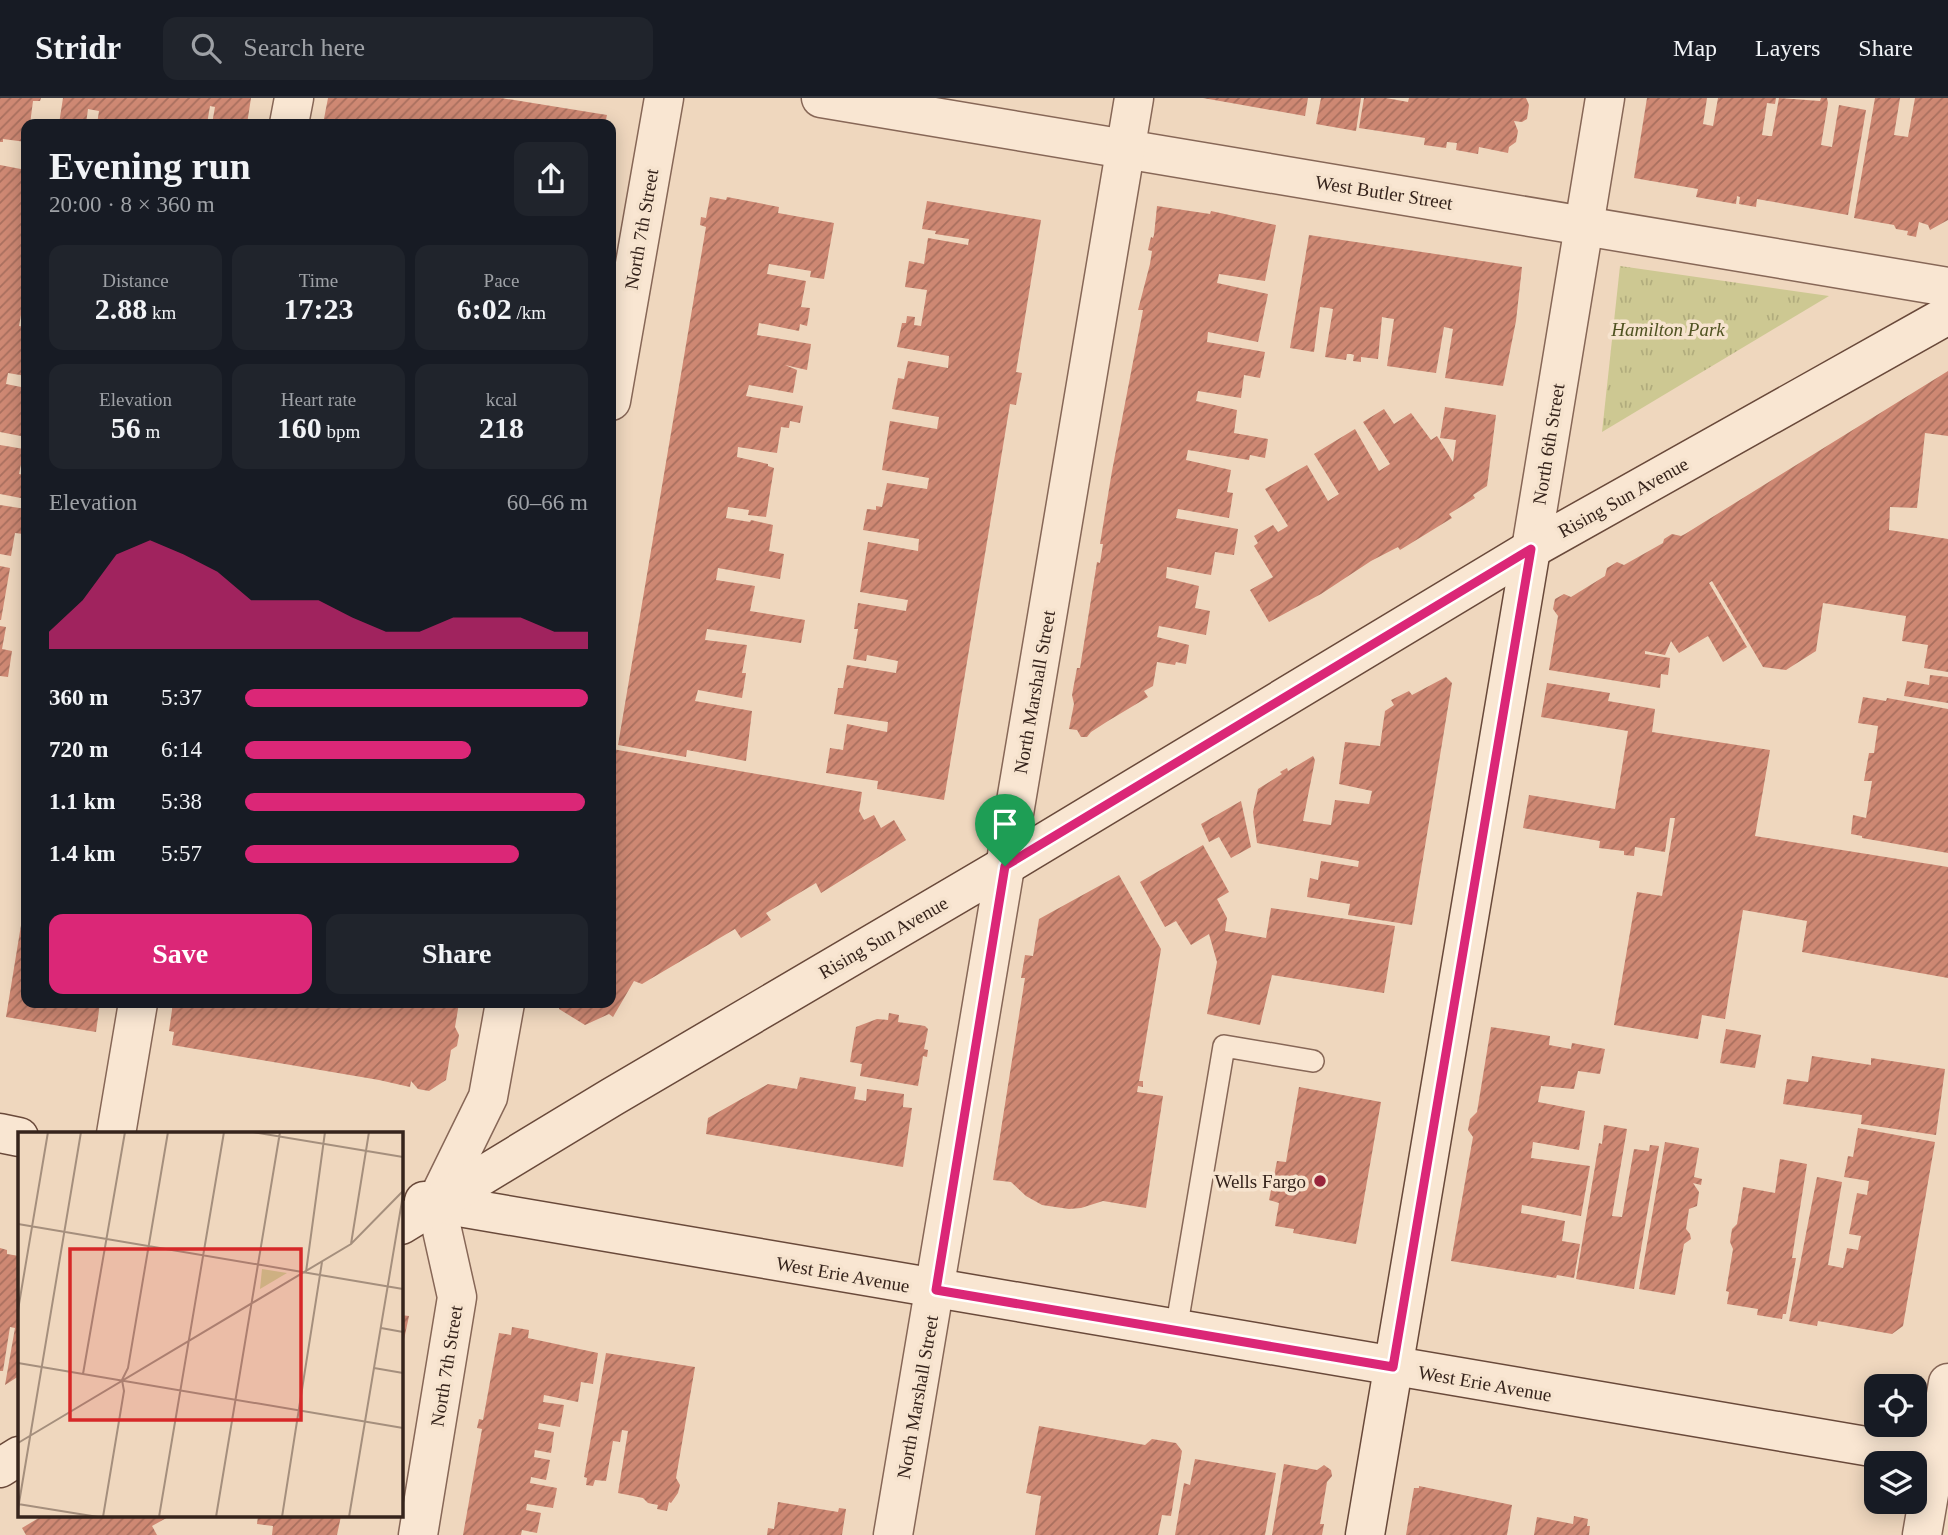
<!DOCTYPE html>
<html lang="en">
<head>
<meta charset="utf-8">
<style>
	:root { --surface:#171b24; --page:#20242c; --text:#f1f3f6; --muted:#9ea1a6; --line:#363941; --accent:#db2777 }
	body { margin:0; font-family:"Times New Roman",serif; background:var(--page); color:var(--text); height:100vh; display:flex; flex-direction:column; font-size:26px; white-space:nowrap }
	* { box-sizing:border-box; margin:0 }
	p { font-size:23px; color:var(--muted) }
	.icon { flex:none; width:38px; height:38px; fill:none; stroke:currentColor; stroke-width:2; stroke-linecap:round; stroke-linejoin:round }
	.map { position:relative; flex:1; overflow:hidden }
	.details { position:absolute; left:21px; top:21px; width:595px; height:889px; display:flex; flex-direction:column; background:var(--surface); border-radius:14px; box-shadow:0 4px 18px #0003 }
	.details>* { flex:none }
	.buttons { position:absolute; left:1864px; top:1276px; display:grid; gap:14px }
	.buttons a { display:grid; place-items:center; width:63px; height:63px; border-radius:14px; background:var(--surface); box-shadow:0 4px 18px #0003; font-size:35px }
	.pin { position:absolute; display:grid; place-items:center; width:60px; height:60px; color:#fff; margin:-72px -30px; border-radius:50% 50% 50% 0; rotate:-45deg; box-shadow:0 0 7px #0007 }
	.pin .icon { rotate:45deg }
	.round { display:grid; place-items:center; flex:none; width:74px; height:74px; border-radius:14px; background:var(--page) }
	.head { display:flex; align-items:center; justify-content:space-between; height:119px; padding:0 28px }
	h1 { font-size:38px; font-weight:700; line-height:52px }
	.figures { display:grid; grid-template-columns:repeat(3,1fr); gap:10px; height:119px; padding:7px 28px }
	.figures div { display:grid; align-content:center; border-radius:14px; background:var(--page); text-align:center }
	.figures b { font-size:30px; font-weight:700 }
	.figures small { font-size:19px; font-weight:400 }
	.figures p { font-size:19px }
	.chart { height:196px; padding:14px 28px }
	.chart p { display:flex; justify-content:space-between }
	.chart svg { width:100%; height:126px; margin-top:7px; fill:var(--accent); opacity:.7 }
	.primary-button { display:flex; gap:14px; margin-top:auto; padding:14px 28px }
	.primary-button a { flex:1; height:80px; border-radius:14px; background:var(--accent); color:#fff; font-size:28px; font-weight:700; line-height:80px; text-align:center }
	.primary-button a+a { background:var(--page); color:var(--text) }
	ul { padding:0 28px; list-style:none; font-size:23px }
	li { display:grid; grid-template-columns:112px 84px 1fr; align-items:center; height:52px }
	li i { height:18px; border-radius:9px; background:var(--accent) }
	header { display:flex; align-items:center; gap:42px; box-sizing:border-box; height:98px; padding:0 35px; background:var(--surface); border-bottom:2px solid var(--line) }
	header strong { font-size:33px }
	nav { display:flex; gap:38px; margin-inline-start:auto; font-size:24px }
	.search { width:490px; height:63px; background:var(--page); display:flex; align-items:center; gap:18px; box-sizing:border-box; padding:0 24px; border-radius:14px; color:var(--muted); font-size:26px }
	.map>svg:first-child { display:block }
</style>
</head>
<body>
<header>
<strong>Stridr</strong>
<div class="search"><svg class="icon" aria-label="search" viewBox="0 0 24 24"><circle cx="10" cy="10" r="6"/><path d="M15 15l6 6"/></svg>Search here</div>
<nav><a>Map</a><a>Layers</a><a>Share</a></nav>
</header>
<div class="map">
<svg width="1948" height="1437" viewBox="0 0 1948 1437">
	<defs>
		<pattern id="park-tufts" width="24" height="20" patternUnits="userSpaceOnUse" patternTransform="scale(1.75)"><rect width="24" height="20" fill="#cdc892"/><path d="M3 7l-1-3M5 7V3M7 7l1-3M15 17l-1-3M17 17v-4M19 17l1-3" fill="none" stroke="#b1ac7d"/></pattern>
		<pattern id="building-hatch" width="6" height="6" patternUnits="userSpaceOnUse" patternTransform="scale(1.75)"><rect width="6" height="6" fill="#ce8873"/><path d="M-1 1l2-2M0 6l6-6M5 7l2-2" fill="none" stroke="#a86f5e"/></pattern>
	</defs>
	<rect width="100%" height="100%" fill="#efd7be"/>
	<polygon fill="url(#park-tufts)" points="1620,168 1829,198 1602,334"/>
	<g fill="url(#building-hatch)">
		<polygon points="0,0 41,0 40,3 33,3 30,26 26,26 26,44 3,41 3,44 0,44"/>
		<polygon points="63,0 251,0 247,26 212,26 215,9 210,8 207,26 158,26 159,23 148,21 148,26 97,26 99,13 88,11 86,26 59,26"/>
		<polygon points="328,0 501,0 607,17 605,26 323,26"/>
		<polygon points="1203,0 1308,0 1305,18"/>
		<polygon points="1321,0 1361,0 1356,33 1316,26"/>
		<polygon points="1364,0 1386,0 1408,4 1409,0 1526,0 1529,7 1527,21 1522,24 1514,23 1518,33 1516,44 1509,49 1508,55 1479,49 1478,56 1456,52 1457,45 1447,44 1446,50 1424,47 1425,40 1359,30"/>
		<polygon points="1647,0 1707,0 1703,26 1713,28 1718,0 1776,0 1775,6 1767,5 1762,37 1769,38 1772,38 1779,0 1820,3 1821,0 1827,0 1828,5 1821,47 1832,49 1839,7 1866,12 1848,117 1757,101 1756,109 1739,106 1740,99 1737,98 1736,106 1696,99 1698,91 1634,80"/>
		<polygon points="1875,0 1900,0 1894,37 1908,39 1915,0 1948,0 1948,122 1930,132 1928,127 1919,124 1916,139 1907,137 1908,133 1896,131 1894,127 1854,120"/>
		<polygon points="0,67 26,72 26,218 21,217 19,228 26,229 26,278 8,275 6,286 26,290 26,339 0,334"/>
		<polygon points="710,99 726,102 727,99 779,109 778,115 834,125 824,181 810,179 811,173 769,166 767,176 806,183 801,209 810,210 807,228 800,226 799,233 759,225 757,237 811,246 807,272 785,267 797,272 793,295 749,287 746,298 803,308 800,325 790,323 789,330 781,329 777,355 738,349 737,359 768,366 768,368 774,370 766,419 748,417 749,412 728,409 726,420 750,424 751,422 773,427 769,453 784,456 780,481 718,470 716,482 755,488 750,513 805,522 801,545 707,531 705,542 747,547 742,575 746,575 742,600 698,592 695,603 752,613 746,663 687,652 686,659 618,647 706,129 700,127 701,119 706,120"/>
		<polygon points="927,103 1041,122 1016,274 1022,275 1016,307 1010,306 944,702 877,691 878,683 826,675 830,650 843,652 847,626 887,634 888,624 834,616 838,590 843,590 847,567 896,575 898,563 867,557 866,563 853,561 858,531 854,531 858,505 906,513 907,507 908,502 860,494 868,444 918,453 919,441 863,432 867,411 876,412 876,408 882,409 887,385 927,391 928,386 929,380 882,372 890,323 937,331 939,319 892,311 898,280 904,281 908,263 948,270 949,258 897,249 902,225 906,225 907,218 915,219 914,227 921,228 927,192 905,189 909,163 924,166 928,140 968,147 969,141 935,136 936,133 922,131"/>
		<polygon points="1157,108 1210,116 1211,113 1276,127 1265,183 1219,176 1217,185 1268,196 1258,244 1208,234 1207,244 1265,254 1260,280 1244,277 1241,300 1198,293 1196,303 1237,312 1234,335 1268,341 1265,360 1250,357 1249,362 1188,352 1186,362 1231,372 1227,394 1233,395 1229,420 1178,411 1176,420 1238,431 1234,457 1215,454 1211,477 1167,469 1166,480 1199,488 1195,510 1210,513 1206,537 1159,528 1157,539 1189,547 1186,566 1176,564 1175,567 1157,564 1153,588 1144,593 1148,599 1108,623 1091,634 1087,639 1081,639 1077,632 1069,631 1074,606 1072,597 1077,570 1080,570 1097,464 1100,465 1103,446 1100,446 1112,373 1143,212 1138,212 1150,166 1152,153 1148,152 1151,139 1153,140 1154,137"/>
		<polygon points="1309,137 1522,169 1516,223 1503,288 1445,280 1453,231 1444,229 1436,275 1387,268 1394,221 1387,220 1382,219 1378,261 1361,259 1361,264 1353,263 1354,257 1351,256 1347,256 1346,262 1325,259 1333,211 1328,210 1320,209 1314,254 1290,250"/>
		<polygon points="1948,273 1948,338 1925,335 1917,410 1890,409 1889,432 1948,441 1948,574 1924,570 1928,547 1902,543 1906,518 1823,505 1816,553 1786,572 1763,569 1712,483 1709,485 1747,549 1723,564 1708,538 1679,555 1671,543 1665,557 1645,553 1645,556 1670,560 1668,577 1661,576 1660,590 1549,572 1558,518 1553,511 1555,501 1564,496 1571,499 1605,478 1607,470 1617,464 1624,467 1663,445 1664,441 1672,436 1681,438 1685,436"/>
		<polygon points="1445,309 1496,317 1487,388 1473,397 1475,400 1449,416 1452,420 1400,452 1398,449 1371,463 1321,496 1269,524 1250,492 1273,479 1254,448 1258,445 1254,438 1273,427 1278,434 1288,428 1265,391 1307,367 1328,403 1339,396 1314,356 1355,331 1379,373 1390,366 1363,324 1384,311 1394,326 1411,315 1431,342 1437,338 1453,364 1456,342 1440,340"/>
		<polygon points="0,347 24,351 19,376 26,377 26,401 0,396"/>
		<polygon points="0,407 26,411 23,436 15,435 11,458 0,456"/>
		<polygon points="0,468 10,470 1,522 0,522"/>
		<polygon points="0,528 6,529 2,551 12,553 8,579 0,578"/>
		<polygon points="1930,577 1948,579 1948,605 1904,598 1907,583 1929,587"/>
		<polygon points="1446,579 1452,585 1412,827 1348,817 1350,806 1307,799 1310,780 1318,782 1321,763 1358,769 1359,763 1257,745 1253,714 1258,691 1282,676 1280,674 1287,670 1288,673 1313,658 1315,662 1303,723 1331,727 1335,702 1369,706 1372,693 1339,686 1345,644 1380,648 1385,613 1394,607 1391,602 1409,593 1412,597"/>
		<polygon points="1547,585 1610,595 1608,603 1655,611 1652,634 1770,652 1755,738 1948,769 1948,880 1802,854 1807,823 1743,812 1725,921 1702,917 1698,941 1614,927 1637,794 1662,798 1675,720 1670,720 1665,754 1635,749 1634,758 1624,757 1624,753 1599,750 1600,743 1523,730 1529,697 1615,711 1628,633 1541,619"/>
		<polygon points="1863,599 1886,603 1887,600 1948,611 1948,755 1862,740 1862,738 1851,736 1853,717 1866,720 1872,683 1864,683 1869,655 1874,655 1878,628 1858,625"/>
		<polygon points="612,651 862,694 859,713 864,722 874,717 881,730 894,722 906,742 821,795 816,785 766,815 771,822 741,840 735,831 642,886 634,883 613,919 609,916 585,927 559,911 560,905 611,905"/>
		<polygon points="1241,703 1251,749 1231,760 1219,739 1209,744 1201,726"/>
		<polygon points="1203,747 1229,794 1217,801 1227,820 1225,833 1266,840 1271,810 1395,828 1384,895 1272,877 1260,927 1207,916 1217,864 1209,836 1191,847 1176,823 1165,829 1140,784"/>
		<polygon points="1119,777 1161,851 1139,983 1143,983 1143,989 1138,988 1137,994 1163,998 1146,1110 1103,1103 1081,1110 1069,1111 1042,1107 1026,1098 1011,1084 993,1082 1025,880 1021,880 1025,857 1033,858 1039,821"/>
		<polygon points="22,821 26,822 26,905 100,905 96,934 6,919"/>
		<polygon points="173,905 459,905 455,929 459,937 457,948 451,952 446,982 429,993 418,991 411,983 410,989 379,982 172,947 174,934 169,933"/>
		<polygon points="889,915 899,917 898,924 925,928 928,931 924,951 928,952 927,959 923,958 918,988 860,978 862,966 850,964 856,929 877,921 888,922"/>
		<polygon points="1491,929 1550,938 1549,947 1571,951 1572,945 1605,951 1600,976 1578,973 1574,991 1541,988 1538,1004 1585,1013 1579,1052 1533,1044 1531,1060 1590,1068 1581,1118 1522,1107 1521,1115 1565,1123 1562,1143 1580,1146 1574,1180 1557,1177 1556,1180 1451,1163 1473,1039 1468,1032 1470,1021 1477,1014"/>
		<polygon points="1726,931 1761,937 1755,970 1720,965"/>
		<polygon points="1812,958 1871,967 1871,960 1945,971 1936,1037 1861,1026 1862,1017 1783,1006 1787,981 1808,984"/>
		<polygon points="800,979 856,989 854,1001 866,1003 867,991 904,996 903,1009 912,1010 903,1069 706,1036 708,1020 768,986 797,991"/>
		<polygon points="1299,989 1381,1004 1356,1146 1293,1135 1294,1131 1275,1128 1279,1105 1269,1102 1277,1063 1286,1064"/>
		<polygon points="1604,1027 1627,1031 1612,1118 1622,1119 1634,1051 1649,1053 1650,1047 1659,1048 1634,1191 1576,1181 1599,1045 1602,1046"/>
		<polygon points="1858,1030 1935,1044 1903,1228 1892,1236 1818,1223 1817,1228 1789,1223 1817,1079 1842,1084 1828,1167 1843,1170 1847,1150 1858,1152 1861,1138 1849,1136 1857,1095 1867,1097 1869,1083 1844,1079 1848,1058 1853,1059"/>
		<polygon points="1665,1044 1699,1050 1694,1079 1702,1081 1701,1087 1693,1085 1699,1094 1697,1108 1689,1111 1686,1131 1690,1136 1691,1141 1684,1146 1675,1197 1639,1191"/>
		<polygon points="1780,1061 1807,1066 1792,1160 1796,1160 1786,1216 1783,1216 1782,1221 1757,1217 1758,1211 1727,1206 1729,1194 1726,1193 1733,1151 1730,1144 1732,1131 1737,1126 1743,1089 1775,1095"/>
		<polygon points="0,1150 7,1152 7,1156 19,1158 19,1278 5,1287 15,1230 10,1229 3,1273 0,1273"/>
		<polygon points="401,1217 409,1218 402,1251 401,1251"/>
		<polygon points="512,1229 529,1232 528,1240 598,1255 593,1286 581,1284 578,1304 544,1297 543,1304 564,1307 560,1329 539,1325 538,1331 554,1334 551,1355 535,1352 534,1359 550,1362 546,1382 531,1379 530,1385 557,1390 553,1410 527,1406 526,1412 541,1415 537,1435 522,1432 521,1437 463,1437 482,1331 477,1330 479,1321 483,1322 499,1235 511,1237"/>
		<polygon points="606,1255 695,1269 676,1380 680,1387 678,1395 671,1405 669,1404 667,1413 657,1411 658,1407 648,1405 643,1400 618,1395 628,1333 622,1332 620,1344 613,1343 606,1383 595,1382 593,1388 586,1387 587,1380 584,1379"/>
		<polygon points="1039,1328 1145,1347 1152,1341 1176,1345 1182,1353 1171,1418 1162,1417 1158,1437 1035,1437 1041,1398 1026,1395"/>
		<polygon points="1195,1361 1276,1375 1265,1437 1175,1437 1184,1385 1190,1387"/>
		<polygon points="1284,1366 1317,1372 1324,1367 1331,1372 1332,1378 1327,1384 1320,1426 1324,1426 1322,1437 1272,1437"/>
		<polygon points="1419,1388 1512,1407 1507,1437 1406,1437 1414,1390 1419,1390"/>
		<polygon points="778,1404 838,1414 839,1410 846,1411 842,1437 767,1437 768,1430 774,1431"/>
		<polygon points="42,1418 170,1418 152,1428 157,1437 26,1437 22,1430"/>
		<polygon points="258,1418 341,1418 337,1437 272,1437 273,1428 257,1426"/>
		<polygon points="1574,1418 1588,1421 1587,1428 1590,1428 1589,1437 1534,1437 1537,1419 1573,1426"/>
	</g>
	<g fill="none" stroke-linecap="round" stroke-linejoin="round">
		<g stroke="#876757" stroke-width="24">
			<polyline id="lane" points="1176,1232 1224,948 1313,963"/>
		</g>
		<g stroke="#876757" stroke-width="41">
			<g id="street">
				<polyline points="821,0 1948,189"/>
				<polyline points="289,26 294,0"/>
				<polyline points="611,303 664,0"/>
				<polyline points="1531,451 1605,0"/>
				<polyline points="116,1036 138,905"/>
				<polyline points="418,1437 457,1199 436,1105 488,999 505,905"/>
				<polyline points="893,1437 1134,0"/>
				<polyline points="1922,1437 1948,1285"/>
			</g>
		</g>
		<g stroke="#69493a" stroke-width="41">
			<g id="secondary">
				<polyline points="0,1035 19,1039"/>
				<polyline points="424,1103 1948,1362"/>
				<polyline points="401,1127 612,999 1005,768 1531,451 1948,217"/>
				<polyline points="0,1370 19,1358"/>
				<polyline points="1365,1437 1531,451"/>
			</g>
		</g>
		<use href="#lane" stroke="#f9e6d2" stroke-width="21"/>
		<use href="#street" stroke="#f9e6d2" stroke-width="38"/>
		<use href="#secondary" stroke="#f9e6d2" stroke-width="38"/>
	</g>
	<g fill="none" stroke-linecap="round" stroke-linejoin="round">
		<g stroke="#fff" stroke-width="14">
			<polygon id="route" points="1531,451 1393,1269 936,1192 1005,768"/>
		</g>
		<use href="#route" stroke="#db2777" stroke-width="9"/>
	</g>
	<circle fill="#98253c" stroke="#f6e3ce" stroke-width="2.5" cx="1320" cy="1083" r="7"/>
	<g text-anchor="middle" stroke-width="7" stroke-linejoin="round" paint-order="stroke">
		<g font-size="19" fill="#36241c" stroke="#f6e3ce">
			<text transform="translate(1384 94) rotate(9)" y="7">West Butler Street</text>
			<text transform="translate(641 131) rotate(-80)" y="7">North 7th Street</text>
			<text transform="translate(1548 346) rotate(-81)" y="7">North 6th Street</text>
			<text transform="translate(1623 399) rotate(-29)" y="7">Rising Sun Avenue</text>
			<text transform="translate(1034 594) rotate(-80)" y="7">North Marshall Street</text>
			<text transform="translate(883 839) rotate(-30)" y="7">Rising Sun Avenue</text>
			<text transform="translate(843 1176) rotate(10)" y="7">West Erie Avenue</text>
			<text transform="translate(446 1268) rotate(-81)" y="7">North 7th Street</text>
			<text transform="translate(1485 1285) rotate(10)" y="7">West Erie Avenue</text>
			<text transform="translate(917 1299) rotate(-80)" y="7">North Marshall Street</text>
		</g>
		<g font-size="19" font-style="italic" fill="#505322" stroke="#f6e3ce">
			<text x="1668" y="238">Hamilton Park</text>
		</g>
		<g font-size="19" fill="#36241c" stroke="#f6e3ce" text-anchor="end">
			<text x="1306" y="1090">Wells Fargo</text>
		</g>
	</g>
	<g transform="translate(18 1034)">
		<rect width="385" height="385" fill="#efd7be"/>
		<path d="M244 137 269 141 242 157Z" fill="#cdc892"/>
		<path fill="none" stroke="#a58f7d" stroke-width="2" d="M235 0 385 25M0 92 385 157M333 112 351 0M288 140 307 0M0 178 30 0M363 196 385 200M0 231 385 296M356 236 385 241M65 242 107 0M0 311 333 112 385 59M0 372 80 385M0 377 63 0M85 385 106 259 104 248 110 236 150 0M141 385 206 0M198 385 262 0M264 385 304 130M331 385 385 63"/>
		<path fill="#d62828" fill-opacity="0.15" stroke="#d62828" stroke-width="3.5" d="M52 117H283V288H52Z"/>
		<rect width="385" height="385" fill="none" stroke="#36241c" stroke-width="3.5"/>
	</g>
</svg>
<div class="buttons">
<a><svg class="icon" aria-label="locate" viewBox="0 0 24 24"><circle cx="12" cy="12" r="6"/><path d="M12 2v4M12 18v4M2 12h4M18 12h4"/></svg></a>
<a><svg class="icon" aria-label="layers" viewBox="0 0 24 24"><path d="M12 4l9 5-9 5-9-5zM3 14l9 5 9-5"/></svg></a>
</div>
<div class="pin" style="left:1005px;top:768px;background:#1e9e55"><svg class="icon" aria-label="arrive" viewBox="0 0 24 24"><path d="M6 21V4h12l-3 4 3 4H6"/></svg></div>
<section class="details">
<div class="head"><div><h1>Evening run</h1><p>20:00 · 8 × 360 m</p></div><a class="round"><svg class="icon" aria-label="share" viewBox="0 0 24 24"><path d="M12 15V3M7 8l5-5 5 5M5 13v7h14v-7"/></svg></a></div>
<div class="figures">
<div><p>Distance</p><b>2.88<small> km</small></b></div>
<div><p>Time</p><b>17:23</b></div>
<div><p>Pace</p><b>6:02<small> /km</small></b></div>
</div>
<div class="figures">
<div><p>Elevation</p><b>56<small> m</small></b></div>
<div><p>Heart rate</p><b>160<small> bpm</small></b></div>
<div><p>kcal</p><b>218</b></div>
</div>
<div class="chart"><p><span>Elevation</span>60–66 m</p>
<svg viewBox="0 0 160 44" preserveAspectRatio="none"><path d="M0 44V38L10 27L20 11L30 6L40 11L50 17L60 27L70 27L80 27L90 33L100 38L110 38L120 33L130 33L140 33L150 38L160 38V44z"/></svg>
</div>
<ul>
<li><b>360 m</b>5:37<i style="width:100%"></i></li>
<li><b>720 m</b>6:14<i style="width:66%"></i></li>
<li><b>1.1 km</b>5:38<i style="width:99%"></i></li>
<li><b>1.4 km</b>5:57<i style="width:80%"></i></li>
</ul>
<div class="primary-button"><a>Save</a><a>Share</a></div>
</section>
</div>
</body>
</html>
